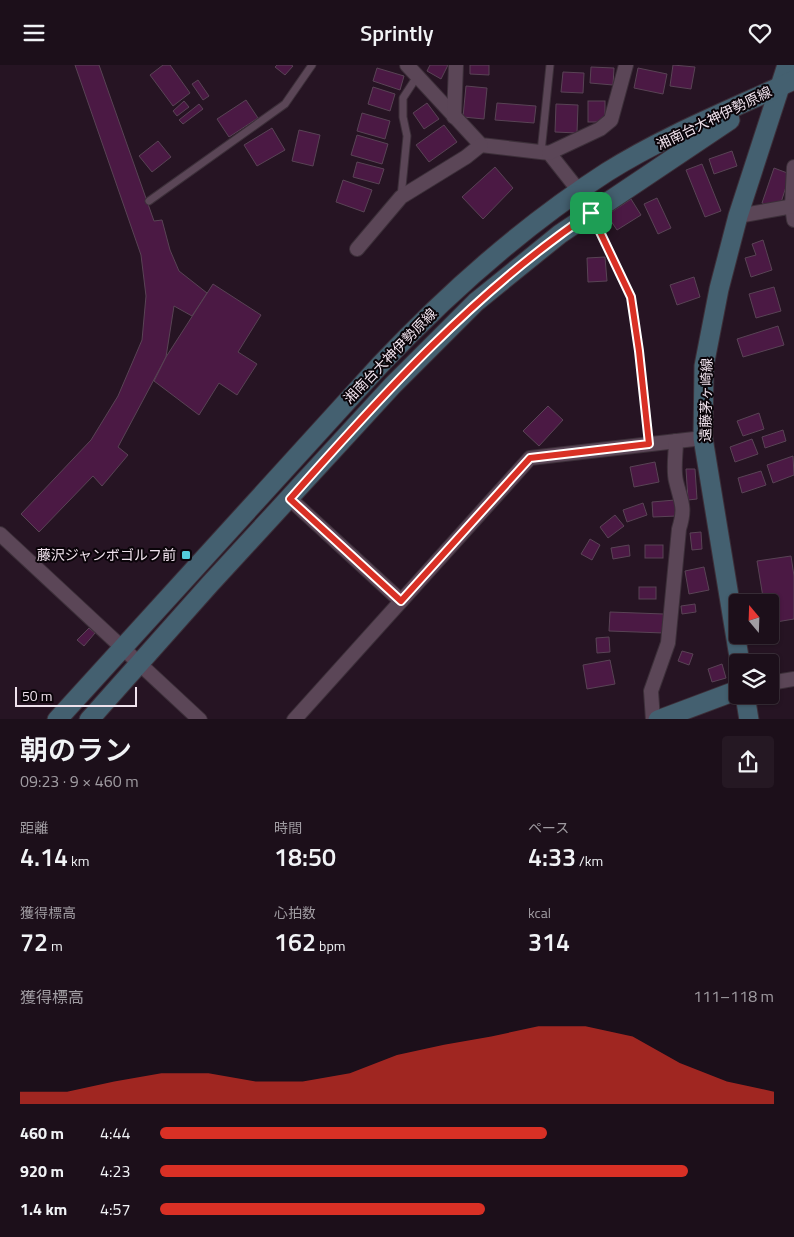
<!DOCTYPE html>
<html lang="ja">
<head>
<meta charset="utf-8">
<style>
	:root { --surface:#1c0f1a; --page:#251823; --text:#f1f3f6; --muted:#a09ca2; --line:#3a2f39; --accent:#d93025 }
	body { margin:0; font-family:"Titillium Web","Noto Sans JP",sans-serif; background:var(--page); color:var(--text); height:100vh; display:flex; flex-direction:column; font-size:19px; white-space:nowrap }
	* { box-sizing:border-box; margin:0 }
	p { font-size:16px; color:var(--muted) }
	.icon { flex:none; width:28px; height:28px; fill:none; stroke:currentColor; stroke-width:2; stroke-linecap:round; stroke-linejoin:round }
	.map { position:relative; height:654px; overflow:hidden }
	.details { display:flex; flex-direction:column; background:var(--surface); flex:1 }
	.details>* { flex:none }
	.needle { width:32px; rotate:341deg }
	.buttons { position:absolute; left:729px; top:529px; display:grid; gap:10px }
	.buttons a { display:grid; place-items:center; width:50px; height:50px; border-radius:5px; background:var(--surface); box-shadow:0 1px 4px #0004,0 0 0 1px var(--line); font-size:25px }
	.scale { position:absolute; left:15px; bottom:12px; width:122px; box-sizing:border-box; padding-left:5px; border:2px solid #f0e2ed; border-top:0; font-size:14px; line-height:18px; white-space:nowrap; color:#f0e2ed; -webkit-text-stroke:4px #0a0409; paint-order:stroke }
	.pin { position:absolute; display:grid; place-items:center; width:42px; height:42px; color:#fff; margin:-21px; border-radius:10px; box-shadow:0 2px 8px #0006 }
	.round { display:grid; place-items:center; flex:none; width:52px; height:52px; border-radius:5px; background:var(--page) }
	.head { display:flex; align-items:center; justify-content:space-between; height:85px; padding:0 20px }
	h1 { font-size:28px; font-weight:600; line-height:38px }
	.stats { display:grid; grid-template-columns:repeat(3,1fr); gap:8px; height:85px; padding:5px 20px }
	.stats div { display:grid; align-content:center }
	.stats b { font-size:25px; font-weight:600 }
	.stats small { font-size:14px; font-weight:400 }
	.stats p { font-size:14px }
	.chart { height:140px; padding:10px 20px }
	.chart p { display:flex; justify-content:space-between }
	.chart svg { width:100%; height:90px; margin-top:5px; fill:var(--accent); opacity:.7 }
	ul { padding:0 20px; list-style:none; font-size:16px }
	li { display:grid; grid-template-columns:80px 60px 1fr; align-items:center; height:38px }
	li i { height:12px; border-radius:6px; background:var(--accent) }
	header { display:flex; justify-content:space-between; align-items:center; height:65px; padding:0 20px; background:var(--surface); font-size:22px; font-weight:600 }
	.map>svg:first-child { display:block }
</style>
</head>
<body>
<header><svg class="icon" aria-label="menu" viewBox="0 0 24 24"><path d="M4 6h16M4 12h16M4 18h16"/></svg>Sprintly<svg class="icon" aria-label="heart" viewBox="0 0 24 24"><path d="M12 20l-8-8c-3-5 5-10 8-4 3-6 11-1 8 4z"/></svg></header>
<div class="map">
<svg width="794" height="655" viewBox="0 0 794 655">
	<rect width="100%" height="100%" fill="#261423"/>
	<g fill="#4b1944" stroke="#594355">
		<polygon points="75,0 99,0 154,156 162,155 170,185 179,206 207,228 192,251 174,241 166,292 118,382 128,390 102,421 93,411 39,467 21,449 91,375 118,331 142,275 146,231 141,190"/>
		<polygon points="163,0 170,0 190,28 173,41 150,10"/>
		<polygon points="277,0 291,0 293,1 285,10 275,2"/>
		<polygon points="430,0 448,0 441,14 427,6"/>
		<polygon points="470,0 489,0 489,10 470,9"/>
		<polygon points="673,0 695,2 691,24 670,21"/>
		<polygon points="591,2 614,3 613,20 590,18"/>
		<polygon points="377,3 404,11 400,25 373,16"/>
		<polygon points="638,3 667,9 663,29 634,23"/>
		<polygon points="563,7 584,8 583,28 561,27"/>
		<polygon points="198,15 209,31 203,35 192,19"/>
		<polygon points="466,21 487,23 484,54 463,52"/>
		<polygon points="373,22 395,29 390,46 368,39"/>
		<polygon points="246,35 258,53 229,72 217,54"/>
		<polygon points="184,36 189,42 177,51 173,46"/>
		<rect x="588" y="36" width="17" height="21"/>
		<polygon points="427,38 439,54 424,64 413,48"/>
		<polygon points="497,38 536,41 534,58 495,55"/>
		<polygon points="199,39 203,44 183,59 179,55"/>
		<polygon points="556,39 578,40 577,68 555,67"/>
		<polygon points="362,48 390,56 385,74 357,66"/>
		<polygon points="444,60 457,77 429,97 416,80"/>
		<polygon points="272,63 285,85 257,101 244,80"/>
		<polygon points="299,65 320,70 313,101 292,96"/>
		<polygon points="357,70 388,79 382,99 351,90"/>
		<polygon points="158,76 171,92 152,107 139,91"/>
		<polygon points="732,86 737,101 714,109 709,94"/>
		<polygon points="357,97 384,104 379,119 353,112"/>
		<polygon points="702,99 721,146 705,152 686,105"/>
		<polygon points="495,102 513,123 483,154 462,132"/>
		<polygon points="774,103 790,109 779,144 762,138"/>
		<polygon points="343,115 372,125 364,147 336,137"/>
		<polygon points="657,133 671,163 658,169 644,139"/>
		<polygon points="631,134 641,150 617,165 607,150"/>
		<polygon points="763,175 772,205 751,212 745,193 756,190 752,179"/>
		<polygon points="605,192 607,216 588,217 587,193"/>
		<polygon points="694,212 700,232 677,240 670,220"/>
		<polygon points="213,219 261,250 238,287 257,299 237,330 219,318 199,350 154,316 166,292"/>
		<polygon points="774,222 781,246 756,253 749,229"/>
		<polygon points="778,261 784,280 743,292 737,274"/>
		<polygon points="548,341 563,355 539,381 523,366"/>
		<polygon points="759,348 764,364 743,371 737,356"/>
		<polygon points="783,365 786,376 765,383 762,372"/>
		<polygon points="752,374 758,389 735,397 730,382"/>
		<polygon points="793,391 794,410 773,418 767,400"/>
		<polygon points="655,397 659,417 634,422 630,402"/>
		<polygon points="686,404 695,404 697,434 688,435"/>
		<polygon points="761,406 766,420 742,428 738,413"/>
		<polygon points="675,435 677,451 653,452 652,437"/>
		<polygon points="643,438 647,450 627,457 623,445"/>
		<polygon points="615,450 624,461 608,473 600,462"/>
		<polygon points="701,467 702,484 692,485 690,468"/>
		<polygon points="590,474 600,480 592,495 581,489"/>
		<polygon points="629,480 630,491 613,494 611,483"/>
		<rect x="645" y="480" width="18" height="13"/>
		<polygon points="791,491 794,511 794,554 770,558 770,538 764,538 757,496"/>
		<polygon points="704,502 709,525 689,529 685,506"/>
		<rect x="639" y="522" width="17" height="12"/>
		<polygon points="695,539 696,547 682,549 681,541"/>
		<polygon points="610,547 664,549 664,568 609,566"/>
		<polygon points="89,563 95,568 84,581 77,575"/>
		<polygon points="609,572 610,587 597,588 596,573"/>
		<polygon points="682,586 693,589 689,600 678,596"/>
		<polygon points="610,595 615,619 587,624 583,600"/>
		<polygon points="722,599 726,613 712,617 708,604"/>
	</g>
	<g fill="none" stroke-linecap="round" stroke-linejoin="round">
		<g stroke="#3c2f39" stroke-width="9">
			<g id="lane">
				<polyline points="541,87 550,0"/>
				<polyline points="401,132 407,71 403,52 403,33 418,10"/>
				<polyline points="149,136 285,39 312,0"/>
				<polyline points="591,148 631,232 639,286 649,379"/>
			</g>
		</g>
		<g stroke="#3c2f39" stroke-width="16">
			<g id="street">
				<polyline points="407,0 481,80 549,88 579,126"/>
				<polyline points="454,52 456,0"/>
				<polyline points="549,88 600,64 611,55 626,0"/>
				<polyline points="794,102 792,141 794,155"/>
				<polyline points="738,151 794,141"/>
				<polyline points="357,184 401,132 466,92 481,80"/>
				<polyline points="290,434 401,536"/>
				<polyline points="0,469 200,655"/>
				<polyline points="770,618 794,614"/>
				<polyline points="294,655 530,393 703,373"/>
				<path d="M653 655 651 626 668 578 679 464C686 442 681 437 676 416 673 404 676 388 676 376"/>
			</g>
		</g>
		<g stroke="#3c2f39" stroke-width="21">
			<g id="secondary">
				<polyline points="740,598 703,373 704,301 719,224 738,151 787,0"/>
				<polyline points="745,630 749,655"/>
				<path d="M57 655 380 300C448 228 523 161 607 107 666 70 732 44 794 15"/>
				<polyline points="89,655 210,519 393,320 476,237 560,169 730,55"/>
				<polyline points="658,655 738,625"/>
			</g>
		</g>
		<use href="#lane" stroke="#5b4657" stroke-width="7"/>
		<use href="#street" stroke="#5b4657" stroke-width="14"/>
		<use href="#secondary" stroke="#446070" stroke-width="19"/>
	</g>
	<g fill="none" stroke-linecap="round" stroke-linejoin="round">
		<g stroke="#fff" stroke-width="10">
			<path id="route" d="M591 148 631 232 639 286 649 379 530 393 401 536 290 434C382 330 475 226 591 148Z"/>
		</g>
		<use href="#route" stroke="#d93025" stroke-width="6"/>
	</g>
	<rect fill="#52cbd9" stroke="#0a0409" stroke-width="2" x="181" y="485" width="10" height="10" rx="2.5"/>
	<g text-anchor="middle" stroke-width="4" stroke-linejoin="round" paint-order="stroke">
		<g font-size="14" fill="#f0e2ed" stroke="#0a0409">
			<text transform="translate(714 53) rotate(-26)" y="5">湘南台大神伊勢原線</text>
			<text transform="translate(390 291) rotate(-46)" y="5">湘南台大神伊勢原線</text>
			<text transform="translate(706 335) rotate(-89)" y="5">遠藤茅ヶ崎線</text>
		</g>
		<g font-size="14" fill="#f0e2ed" stroke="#0a0409" text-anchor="end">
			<text x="176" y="495">藤沢ジャンボゴルフ前</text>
		</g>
	</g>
</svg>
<div class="buttons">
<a><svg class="needle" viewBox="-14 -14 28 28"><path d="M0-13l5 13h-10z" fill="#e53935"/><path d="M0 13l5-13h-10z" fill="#a09ca2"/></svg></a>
<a><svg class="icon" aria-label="layers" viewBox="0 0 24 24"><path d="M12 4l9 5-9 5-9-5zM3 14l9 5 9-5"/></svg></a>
</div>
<div class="scale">50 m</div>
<div class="pin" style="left:591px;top:148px;background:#1e9e55"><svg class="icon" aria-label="arrive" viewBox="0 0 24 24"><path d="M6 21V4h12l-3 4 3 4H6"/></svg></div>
</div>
<section class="details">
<div class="head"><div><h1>朝のラン</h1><p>09:23 · 9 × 460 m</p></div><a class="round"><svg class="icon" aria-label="share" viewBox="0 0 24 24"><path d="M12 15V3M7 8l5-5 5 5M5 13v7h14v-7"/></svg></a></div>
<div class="stats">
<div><p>距離</p><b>4.14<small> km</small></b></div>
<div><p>時間</p><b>18:50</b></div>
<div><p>ペース</p><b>4:33<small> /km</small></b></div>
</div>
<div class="stats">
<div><p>獲得標高</p><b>72<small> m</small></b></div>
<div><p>心拍数</p><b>162<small> bpm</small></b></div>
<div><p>kcal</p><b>314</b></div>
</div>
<div class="chart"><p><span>獲得標高</span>111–118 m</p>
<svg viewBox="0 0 160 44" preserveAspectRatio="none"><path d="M0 44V38L10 38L20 33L30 29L40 29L50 33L60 33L70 29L80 20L90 15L100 11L110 6L120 6L130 11L140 24L150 33L160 38V44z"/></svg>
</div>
<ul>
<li><b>460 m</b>4:44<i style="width:63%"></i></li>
<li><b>920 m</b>4:23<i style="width:86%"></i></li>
<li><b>1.4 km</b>4:57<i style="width:53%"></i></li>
</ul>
</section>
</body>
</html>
